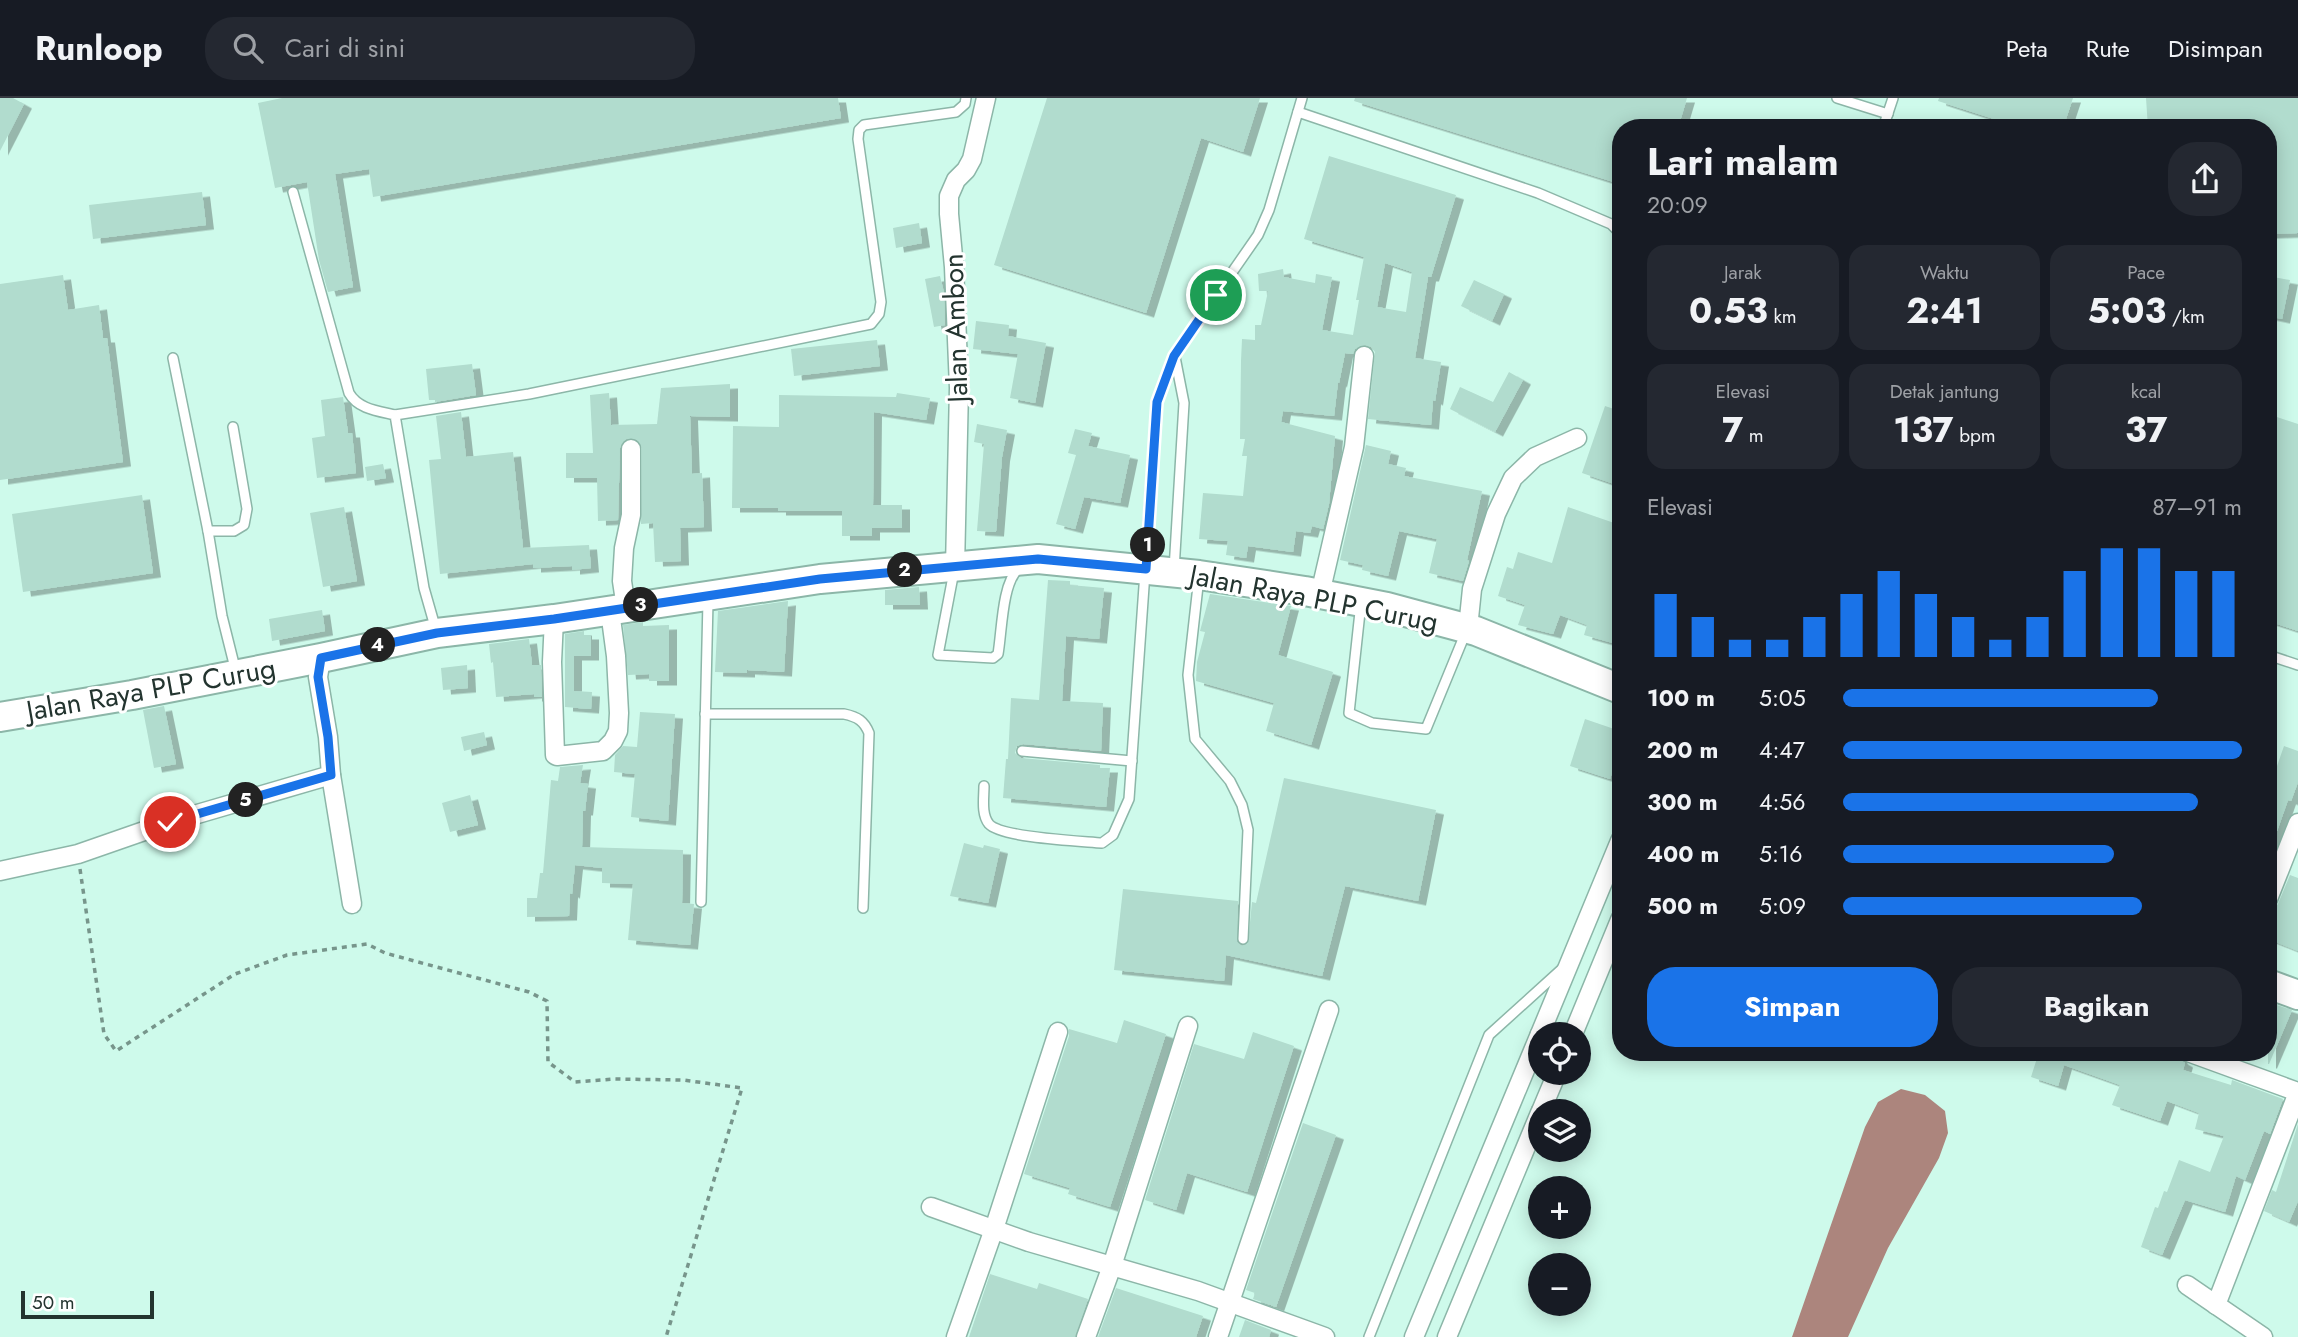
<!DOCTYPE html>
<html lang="id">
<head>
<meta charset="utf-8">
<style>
	:root { --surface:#171b24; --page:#242831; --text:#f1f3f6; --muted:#9ea1a6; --line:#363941; --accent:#1a73e8 }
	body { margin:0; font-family:Jost,sans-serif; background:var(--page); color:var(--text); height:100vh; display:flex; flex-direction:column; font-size:26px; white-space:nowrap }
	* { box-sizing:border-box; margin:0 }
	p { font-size:23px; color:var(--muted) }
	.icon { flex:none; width:38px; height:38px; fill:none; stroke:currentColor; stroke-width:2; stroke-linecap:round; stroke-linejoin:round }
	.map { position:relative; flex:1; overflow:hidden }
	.sheet { position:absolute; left:1612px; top:21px; width:665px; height:942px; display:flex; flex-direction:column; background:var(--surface); border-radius:28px; box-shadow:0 4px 18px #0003 }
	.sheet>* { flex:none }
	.tools { position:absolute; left:1528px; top:924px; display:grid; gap:14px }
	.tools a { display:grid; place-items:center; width:63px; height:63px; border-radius:50%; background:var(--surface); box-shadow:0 4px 18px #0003; font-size:35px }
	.scale { position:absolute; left:21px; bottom:18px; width:133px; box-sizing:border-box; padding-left:7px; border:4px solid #23342f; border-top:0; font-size:19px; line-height:24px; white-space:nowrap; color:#23342f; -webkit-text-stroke:5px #fff; paint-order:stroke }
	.pin { position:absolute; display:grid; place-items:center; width:60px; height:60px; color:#fff; margin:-30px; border:4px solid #fff; border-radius:50%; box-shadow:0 2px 7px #0007 }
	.km { position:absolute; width:35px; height:35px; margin:-18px; border-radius:50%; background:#222; color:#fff; font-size:19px; line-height:35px; text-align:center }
	.round { display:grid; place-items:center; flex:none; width:74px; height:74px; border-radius:28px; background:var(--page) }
	.overview { display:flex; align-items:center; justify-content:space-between; height:119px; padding:0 35px }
	h1 { font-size:38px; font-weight:700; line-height:52px }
	.metrics { display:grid; grid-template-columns:repeat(3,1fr); gap:10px; height:119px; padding:7px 35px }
	.metrics div { display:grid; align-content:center; border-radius:18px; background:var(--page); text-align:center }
	.metrics b { font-size:35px; font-weight:700 }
	.metrics small { font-size:19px; font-weight:400 }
	.metrics p { font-size:19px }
	.chart { height:196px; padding:14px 35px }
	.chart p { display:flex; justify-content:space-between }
	.chart svg { width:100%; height:126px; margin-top:7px; stroke:var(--accent); stroke-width:6 }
	.primary-button { display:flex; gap:14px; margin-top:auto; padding:14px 35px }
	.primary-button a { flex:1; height:80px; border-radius:28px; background:var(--accent); color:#fff; font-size:28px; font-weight:700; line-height:80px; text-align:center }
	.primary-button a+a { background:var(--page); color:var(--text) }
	ul { padding:0 35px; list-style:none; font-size:23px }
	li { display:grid; grid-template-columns:112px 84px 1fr; align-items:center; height:52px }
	li i { height:18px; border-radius:9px; background:var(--accent) }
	header { display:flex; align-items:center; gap:42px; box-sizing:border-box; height:98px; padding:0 35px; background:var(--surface); border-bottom:2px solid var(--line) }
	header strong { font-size:33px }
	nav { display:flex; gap:38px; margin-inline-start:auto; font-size:24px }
	.search { width:490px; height:63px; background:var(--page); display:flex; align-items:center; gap:18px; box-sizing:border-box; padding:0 24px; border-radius:28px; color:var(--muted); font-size:26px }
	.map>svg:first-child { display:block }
</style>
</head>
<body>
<header>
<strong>Runloop</strong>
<div class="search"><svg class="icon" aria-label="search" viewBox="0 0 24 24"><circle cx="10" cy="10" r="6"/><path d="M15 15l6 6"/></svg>Cari di sini</div>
<nav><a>Peta</a><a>Rute</a><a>Disimpan</a></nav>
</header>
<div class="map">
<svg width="2298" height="1239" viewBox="0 0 2298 1239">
	<defs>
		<filter id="shadow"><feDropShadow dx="8" dy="4.5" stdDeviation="0" flood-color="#0004"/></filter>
	</defs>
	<rect width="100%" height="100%" fill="#cefaeb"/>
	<polygon fill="#ac857d" points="1901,991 1925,997 1945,1013 1948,1035 1939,1060 1888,1150 1848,1239 1792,1239 1865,1029 1878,1004"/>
	<g fill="#b1dcce" fill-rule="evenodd" filter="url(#shadow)">
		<polygon points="0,0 13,0 24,6 0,53"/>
		<polygon points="282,0 838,0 841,20 373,99 369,71 335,76 353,189 328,194 319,162 307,84 275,90 258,5"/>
		<polygon points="1047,0 1260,0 1243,54 1201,40 1146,215 994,167"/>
		<polygon points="1355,0 1687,0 1678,30 1620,30 1620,86 1354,3"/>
		<polygon points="1939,0 2073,0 2063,30 2022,30 1938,3"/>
		<polygon points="2146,0 2298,0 2298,135 2268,136 2268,30 2148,30"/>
		<path d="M1329 58 1456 97 1431 179H1428L1415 260 1441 264 1435 303 1433 302 1431 327 1368 321 1375 254 1371 249 1365 247 1355 251 1353 256 1345 255 1339 285 1338 284 1334 318 1283 313 1281 324 1335 338 1329 406 1323 431 1312 428 1310 435 1296 433 1293 454 1248 448 1246 460 1226 457 1228 443 1199 441 1203 395 1243 398 1247 358H1242L1245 341H1240L1241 263 1242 241 1255 242V227H1261L1268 193H1259L1258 176 1283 171 1284 179 1315 185 1316 176 1332 179 1322 232 1353 237 1359 202H1356L1364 159 1304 141ZM1385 165 1412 174 1406 214 1377 209Z"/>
		<polygon points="202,94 206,127 93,141 89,107"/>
		<polygon points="919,125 922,145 896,150 893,130"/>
		<polygon points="63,177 68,212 99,207 103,240 107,240 123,364 0,382 0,186"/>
		<polygon points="940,178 944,195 945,227 934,229 925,181"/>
		<polygon points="2268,178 2290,182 2282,221 2268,218"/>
		<polygon points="1474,182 1504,196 1492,223 1461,208"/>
		<polygon points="976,223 1009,227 1008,238 1046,245 1035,305 1010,300 1018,256 973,251"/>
		<polygon points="877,242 880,268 794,278 791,251"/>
		<polygon points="472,266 476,297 435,304 435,302 429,302 426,271"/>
		<polygon points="1509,274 1523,282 1495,334 1450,311 1460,289 1493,304"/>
		<polygon points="730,286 730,319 690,318 692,376 702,375 704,429 680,430 681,463 655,464 653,425 641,426 642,351 637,342 626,341 620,350 618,422 598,423 597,380 566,380 566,355 593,355 590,297 609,295 611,327 657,326 661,290"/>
		<polygon points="897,295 930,300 926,322 874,314 873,407 902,407 902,430 872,430 872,438 842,438 842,413 778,413 778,410 732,410 733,328 779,329 779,297 896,299"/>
		<polygon points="343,299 348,335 352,335 356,375 317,380 312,340 325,338 321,302"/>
		<polygon points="1605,308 1620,313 1620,388 1582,375"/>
		<polygon points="461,314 466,359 513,354 523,450 589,447 591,470 572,472 572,468 533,470 533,466 440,476 429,362 441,361 436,318"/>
		<polygon points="2268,316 2298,326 2298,533 2268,523"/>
		<polygon points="977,326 1007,332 1002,359 996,434 977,433 984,346 974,344"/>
		<polygon points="1075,331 1092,335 1088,348 1130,357 1120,405 1084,399 1075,431 1056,426 1076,357 1068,355"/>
		<polygon points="1366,347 1391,353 1388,366 1406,370 1404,378 1482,393 1467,462 1469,463 1463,483 1429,475 1437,441 1399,433 1388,478 1362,472 1363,467 1340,462"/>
		<polygon points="383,366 386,380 367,383 365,369"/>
		<polygon points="142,397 153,475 23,494 12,416"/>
		<polygon points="344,409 357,483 323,489 310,415"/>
		<polygon points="1568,409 1620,427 1620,547 1584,537 1587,527 1560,517 1553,536 1518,527 1525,507 1498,498 1507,469 1513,471 1518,454 1552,465"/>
		<polygon points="1048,482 1070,483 1070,487 1104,490 1099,541 1066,538 1062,603 1103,605 1101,653 1023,646 1017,648 1015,655 1021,660 1100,667 1100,670 1110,670 1106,709 1003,700 1006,661 1008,661 1011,600 1039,602"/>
		<polygon points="919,489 920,507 885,507 885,492"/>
		<polygon points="1210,496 1291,508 1278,557 1333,574 1311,647 1266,633 1274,605 1196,583 1197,564 1205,534 1200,533"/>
		<polygon points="788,503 784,574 747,572 747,575 715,574 718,513"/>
		<polygon points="322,512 325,533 272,543 269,521"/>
		<polygon points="643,524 643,528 669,527 669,583 649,583 649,576 628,577 623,527"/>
		<polygon points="584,533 584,537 591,537 591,558 574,558 574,593 592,594 591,611 565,609 565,536"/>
		<polygon points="529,541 532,567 541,567 542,599 534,599 534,596 496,599 493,564 491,565 489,546"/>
		<polygon points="467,567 468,590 443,592 441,570"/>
		<polygon points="164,608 176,666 154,670 143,612"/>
		<polygon points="640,614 675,616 668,723 631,719 635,676 614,674 615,657 623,648 637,649"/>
		<polygon points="1585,621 1620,633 1620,649 1610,681 1570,668"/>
		<polygon points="484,634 487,647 464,653 461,639"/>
		<polygon points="2284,648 2298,653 2298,684 2291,703 2288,702 2270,753 2268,752 2268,680 2272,669 2276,671"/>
		<polygon points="583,667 580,685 588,686 585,713 583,713 582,749 683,752 682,805 694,806 690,847 628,842 633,786 602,785 602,770 575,767 572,796 570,795 569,818 527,819 527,800 537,800 540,775 543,775 551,682 558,683 560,669"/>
		<polygon points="1284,680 1436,712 1418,803 1345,788 1322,878 1226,857 1224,883 1114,872 1123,791 1238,803 1237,844 1242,848 1248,845 1252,804 1256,805"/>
		<polygon points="470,697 478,727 450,734 442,705"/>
		<polygon points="964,745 983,750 984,747 1000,751 988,805 950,798"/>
		<polygon points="2290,777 2298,780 2298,853 2268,841 2268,812 2274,810 2278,806"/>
		<polygon points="2268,904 2292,912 2269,966 2268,966"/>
		<polygon points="1124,922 1166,936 1110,1109 1068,1096 1070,1090 1024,1076 1069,938 1069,931 1117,945"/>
		<polygon points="1253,934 1294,948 1247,1094 1187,1075 1176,1112 1145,1102 1194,946 1244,961"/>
		<polygon points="2034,954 2171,954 2177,956 2180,962 2185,965 2183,972 2231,987 2232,982 2283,1001 2270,1036 2264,1033 2245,1082 2236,1078 2225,1114 2185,1102 2162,1157 2141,1149 2155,1109 2158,1110 2164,1093 2167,1094 2179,1062 2210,1074 2224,1038 2195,1031 2199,1015 2167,1003 2160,1023 2112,1007 2120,987 2064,967 2058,988 2031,979 2038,957"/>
		<polygon points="1303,1025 1336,1037 1276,1209 1253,1201 1255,1195 1246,1192"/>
		<polygon points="2298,1026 2298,1103 2289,1124 2264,1113 2272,1092 2276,1094"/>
		<polygon points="990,1176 1037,1191 1039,1185 1088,1201 1075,1239 969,1239"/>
		<polygon points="1116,1190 1203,1218 1196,1239 1098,1239"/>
		<polygon points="1245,1222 1271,1232 1269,1239 1239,1239"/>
	</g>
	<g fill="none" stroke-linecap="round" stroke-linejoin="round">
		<g stroke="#8cb6a8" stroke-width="12">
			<g id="service">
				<polyline points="1837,0 1888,16"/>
				<polyline points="1298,14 1538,95 1611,126 1620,135"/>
				<polyline points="1883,30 1893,0"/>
				<path d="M293 94 349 295C358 311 378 313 395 317L424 490 436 532"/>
				<polyline points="173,260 208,433 222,518 236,574"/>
				<polyline points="395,317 529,296 871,226 879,216 881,204 858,41 859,32 864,27 956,14 965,6 966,0"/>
				<polyline points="208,433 234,433 244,427 247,411 233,329"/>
				<polyline points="1174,472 1184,305 1175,259"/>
				<path d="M954 473 938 557 993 560 998 556C1002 533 1002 486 1018 471"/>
				<polyline points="1199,479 1188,577 1195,641 1230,683 1242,707 1248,732 1243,841"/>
				<polyline points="1365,509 1360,514 1349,615 1372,625 1426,631 1463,541 1471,536"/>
				<polyline points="2268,557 2298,567"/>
				<path d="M705 616H844C858 619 864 623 869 635L863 810"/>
				<polyline points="1022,653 1132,663"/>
				<path d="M984 688C984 700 981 716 989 726 1002 740 1080 743 1102 745L1113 737 1129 701 1157 304 1174 258 1258 137 1269 112 1302 0"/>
				<polyline points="701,804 708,503"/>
				<polyline points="1369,1239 1489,937 1563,870"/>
			</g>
		</g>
		<g stroke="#8cb6a8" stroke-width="21">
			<g id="minor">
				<polyline points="955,470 959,290 954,169 949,116 949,98 956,82 966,72 972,61 986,0"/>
				<polyline points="1320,496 1354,349 1364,258"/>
				<polyline points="626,510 622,483 624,450 631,417 631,351"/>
				<polyline points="554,521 552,564 555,657 557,658 603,653 613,643 618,633 619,615 616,558 610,513"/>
				<polyline points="1468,530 1472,491 1496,416 1513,380 1535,359 1577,340"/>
				<polyline points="331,677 352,806"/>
				<polyline points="0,773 78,756 170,724 331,677 328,639 318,579 321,560"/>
				<polyline points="2268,801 2298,725"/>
				<polyline points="1540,936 1620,743"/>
				<polyline points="1573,936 1620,822"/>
				<polyline points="2188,954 2295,993 2297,997 2216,1207"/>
				<polyline points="1541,1013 1557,975"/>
				<polyline points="931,1109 1029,1144 1198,1193 1325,1239"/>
				<polyline points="2187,1187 2263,1239"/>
				<polyline points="956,1239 994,1131 1058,934"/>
				<polyline points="1086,1239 1112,1168 1188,928"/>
				<polyline points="1218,1239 1329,912"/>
				<polyline points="1414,1239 1540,936"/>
				<polyline points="1447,1239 1540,1015"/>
			</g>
		</g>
		<g stroke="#8cb6a8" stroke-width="32">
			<g id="primary">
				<polyline points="0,619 132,597 321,560 437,535 554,521 820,481 1038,461 1199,477 1305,493 1387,509 1476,533 1620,591"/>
				<polyline points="2268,886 2298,897"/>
			</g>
		</g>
		<polyline stroke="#77958b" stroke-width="3.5" stroke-dasharray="5 5" stroke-linecap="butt" points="80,771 104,936 116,953 235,876 287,857 367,846 385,855 529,894 547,903 548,964 575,984 614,981 683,982 742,990 666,1239"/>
		<use href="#service" stroke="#fff" stroke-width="9"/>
		<use href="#minor" stroke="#fff" stroke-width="18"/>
		<use href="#primary" stroke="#fff" stroke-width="28"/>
	</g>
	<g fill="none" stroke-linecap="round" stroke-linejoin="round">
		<g stroke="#fff" stroke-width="14">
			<polyline id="route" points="170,724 331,677 328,639 318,579 321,560 437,535 554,521 820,481 1038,461 1146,471 1157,304 1174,258 1216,197"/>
		</g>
		<use href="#route" stroke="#1a73e8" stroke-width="9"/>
	</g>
	<g text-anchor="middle" stroke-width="6" stroke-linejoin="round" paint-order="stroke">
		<g font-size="28" fill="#23342f" stroke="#fff">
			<text transform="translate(955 230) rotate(-92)" y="10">Jalan Ambon</text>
			<text transform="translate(1314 500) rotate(11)" y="10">Jalan Raya PLP Curug</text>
			<text transform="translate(151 591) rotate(-10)" y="10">Jalan Raya PLP Curug</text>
		</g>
	</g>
</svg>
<div class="tools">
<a><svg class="icon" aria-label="locate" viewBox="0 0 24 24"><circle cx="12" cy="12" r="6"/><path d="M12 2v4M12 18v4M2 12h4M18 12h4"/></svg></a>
<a><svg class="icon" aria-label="layers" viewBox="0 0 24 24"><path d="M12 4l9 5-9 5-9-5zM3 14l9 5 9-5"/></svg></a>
<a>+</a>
<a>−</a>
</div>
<div class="scale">50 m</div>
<div class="pin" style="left:1216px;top:197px;background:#1e9e55"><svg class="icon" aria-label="arrive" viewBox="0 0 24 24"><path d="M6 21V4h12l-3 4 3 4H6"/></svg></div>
<div class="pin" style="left:170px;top:724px;background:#d93025"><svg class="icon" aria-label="check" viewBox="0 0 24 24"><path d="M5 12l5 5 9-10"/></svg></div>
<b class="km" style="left:1148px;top:447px">1</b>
<b class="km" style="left:905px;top:472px">2</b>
<b class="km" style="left:641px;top:507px">3</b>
<b class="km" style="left:378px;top:547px">4</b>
<b class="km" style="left:246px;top:702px">5</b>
<section class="sheet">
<div class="overview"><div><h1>Lari malam</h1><p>20:09</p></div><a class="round"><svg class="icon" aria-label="share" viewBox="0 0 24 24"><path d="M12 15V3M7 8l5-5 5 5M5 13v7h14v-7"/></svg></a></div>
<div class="metrics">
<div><p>Jarak</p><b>0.53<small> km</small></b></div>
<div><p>Waktu</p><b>2:41</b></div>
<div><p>Pace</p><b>5:03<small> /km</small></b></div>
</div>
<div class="metrics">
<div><p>Elevasi</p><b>7<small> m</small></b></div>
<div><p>Detak jantung</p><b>137<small> bpm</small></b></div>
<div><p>kcal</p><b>37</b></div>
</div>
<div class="chart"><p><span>Elevasi</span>87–91 m</p>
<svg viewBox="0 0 160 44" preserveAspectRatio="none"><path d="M5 44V22M15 44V30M25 44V38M35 44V38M45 44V30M55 44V22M65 44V14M75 44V22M85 44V30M95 44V38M105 44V30M115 44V14M125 44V6M135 44V6M145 44V14M155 44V14"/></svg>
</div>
<ul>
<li><b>100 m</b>5:05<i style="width:79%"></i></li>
<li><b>200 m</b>4:47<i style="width:100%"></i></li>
<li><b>300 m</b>4:56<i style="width:89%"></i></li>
<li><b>400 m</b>5:16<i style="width:68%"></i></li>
<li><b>500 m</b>5:09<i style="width:75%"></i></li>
</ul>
<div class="primary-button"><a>Simpan</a><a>Bagikan</a></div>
</section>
</div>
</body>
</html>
